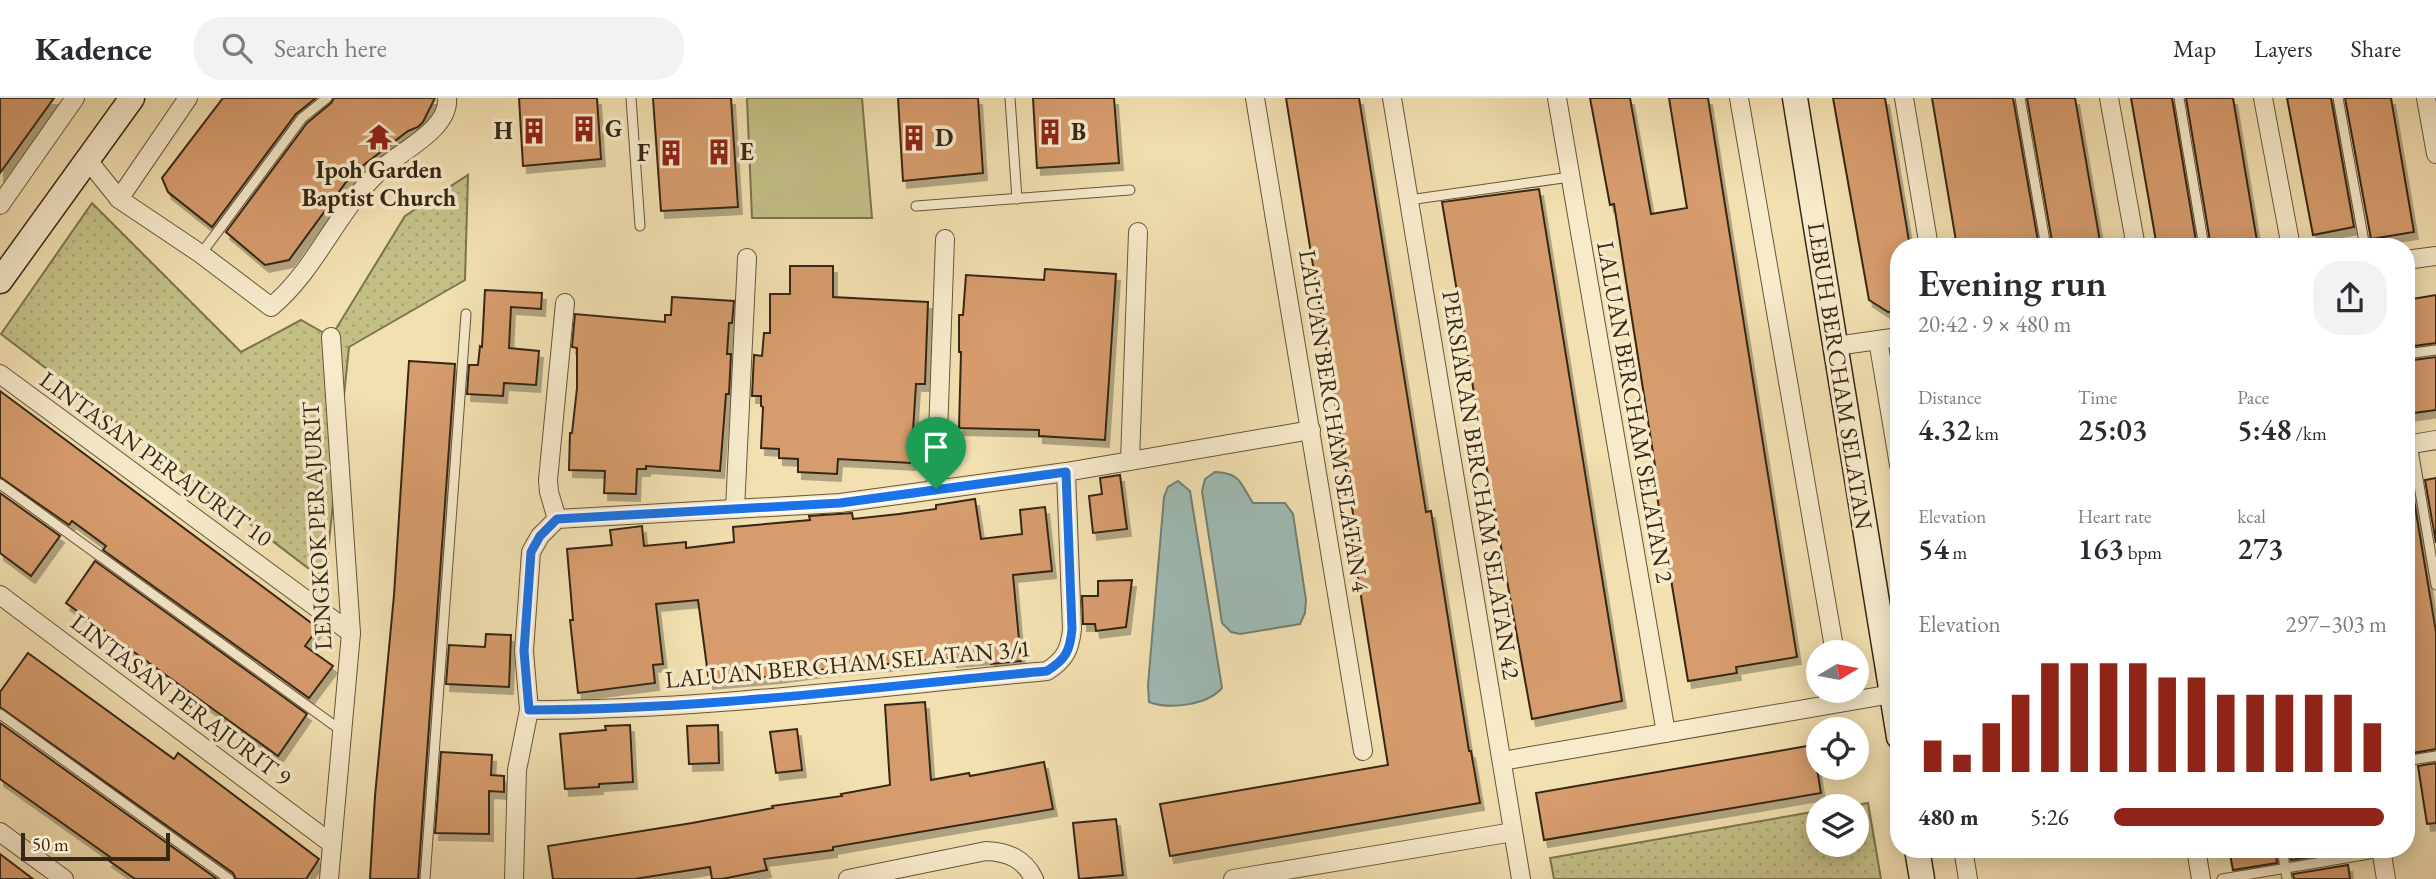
<!DOCTYPE html>
<html lang="en">
<head>
<meta charset="utf-8">
<style>
	:root { --surface:#fff; --page:#f2f2f3; --text:#2b2b33; --muted:#7c7c81; --line:#e1e1e2; --accent:#8f2418 }
	body { margin:0; font-family:"EB Garamond",serif; background:var(--page); color:var(--text); height:100vh; display:flex; flex-direction:column; font-size:26px; white-space:nowrap }
	* { box-sizing:border-box; margin:0 }
	p { font-size:23px; color:var(--muted) }
	.icon { flex:none; width:38px; height:38px; fill:none; stroke:currentColor; stroke-width:2; stroke-linecap:round; stroke-linejoin:round }
	.map { position:relative; flex:1; overflow:hidden }
	.drawer { position:absolute; left:1890px; top:140px; width:525px; height:620px; display:flex; flex-direction:column; background:var(--surface); border-radius:28px; box-shadow:0 4px 18px #0003 }
	.drawer>* { flex:none }
	.needle { width:46px; rotate:80deg }
	.buttons { position:absolute; left:1806px; top:542px; display:grid; gap:14px }
	.buttons a { display:grid; place-items:center; width:63px; height:63px; border-radius:50%; background:var(--surface); box-shadow:0 4px 18px #0003; font-size:35px }
	.scale { position:absolute; left:21px; bottom:18px; width:149px; box-sizing:border-box; padding-left:7px; border:4px solid #362815; border-top:0; font-size:19px; line-height:24px; white-space:nowrap; color:#362815; -webkit-text-stroke:5px #f7ebcc; paint-order:stroke }
	.pin { position:absolute; display:grid; place-items:center; width:60px; height:60px; color:#fff; margin:-72px -30px; border-radius:50% 50% 50% 0; rotate:-45deg; box-shadow:0 0 7px #0007 }
	.pin .icon { rotate:45deg }
	.round { display:grid; place-items:center; flex:none; width:74px; height:74px; border-radius:28px; background:var(--page) }
	.summary { display:flex; align-items:center; justify-content:space-between; height:119px; padding:0 28px }
	h1 { font-size:38px; font-weight:600; line-height:52px }
	.stats { display:grid; grid-template-columns:repeat(3,1fr); gap:10px; height:119px; padding:7px 28px }
	.stats div { display:grid; align-content:center }
	.stats b { font-size:30px; font-weight:600 }
	.stats small { font-size:19px; font-weight:400 }
	.stats p { font-size:19px }
	.chart { height:196px; padding:14px 28px }
	.chart p { display:flex; justify-content:space-between }
	.chart svg { width:100%; height:126px; margin-top:7px; stroke:var(--accent); stroke-width:6 }
	ul { padding:0 28px; list-style:none; font-size:23px }
	li { display:grid; grid-template-columns:112px 84px 1fr; align-items:center; height:52px }
	li i { height:18px; border-radius:9px; background:var(--accent) }
	header { display:flex; align-items:center; gap:42px; box-sizing:border-box; height:98px; padding:0 35px; background:var(--surface); border-bottom:2px solid var(--line) }
	header strong { font-size:33px }
	nav { display:flex; gap:38px; margin-inline-start:auto; font-size:24px }
	.search { width:490px; height:63px; background:var(--page); display:flex; align-items:center; gap:18px; box-sizing:border-box; padding:0 24px; border-radius:28px; color:var(--muted); font-size:26px }
	.map>svg:first-child { display:block }
</style>
</head>
<body>
<header>
<strong>Kadence</strong>
<div class="search"><svg class="icon" aria-label="search" viewBox="0 0 24 24"><circle cx="10" cy="10" r="6"/><path d="M15 15l6 6"/></svg>Search here</div>
<nav><a>Map</a><a>Layers</a><a>Share</a></nav>
</header>
<div class="map">
<svg width="2436" height="781" viewBox="0 0 2436 781">
	<defs>
		<pattern id="grass-dots" width="8" height="8" patternUnits="userSpaceOnUse" patternTransform="scale(1.75)"><rect width="8" height="8" fill="#c3c086"/><path d="M2 2h.1M6 6h.1" fill="none" stroke="#a8a573" stroke-width="1.8" stroke-linecap="round"/></pattern>
		<filter id="shadow"><feDropShadow dx="4" dy="7" stdDeviation="0" flood-color="#0004"/></filter>
	</defs>
	<rect width="100%" height="100%" fill="#f2e0b1"/>
	<filter id="stains"><feTurbulence type="fractalNoise" baseFrequency=".00286" numOctaves="4"/><feColorMatrix values="0 0 0 0 .2 0 0 0 0 .09 0 0 0 0 .02 0 0 0 .5 -.17"/></filter>
	<radialGradient id="worn" r=".72"><stop offset=".6" stop-color="#630" stop-opacity="0"/><stop offset="1" stop-color="#630" stop-opacity=".3"/></radialGradient>
	<g fill="url(#grass-dots)" stroke="#7c744e" stroke-width="2">
		<polygon points="468,77 465,182 349,249 325,483 1,236 92,105 241,254 301,222 331,239 405,118"/>
		<polygon points="1868,705 1881,781 1554,781 1550,760 1818,713 1818,747 1857,747 1857,709 1846,709"/>
	</g>
	<polygon fill="#c3c086" stroke="#7c744e" stroke-width="2" points="747,0 862,0 872,120 752,120"/>
	<g fill="#9ebbb5" stroke="#748075" stroke-width="2">
		<path d="M1215 374C1242 375 1240 386 1253 405H1285L1293 416 1306 502 1305 515 1300 526 1240 536 1231 534 1222 525 1202 393 1205 381Z"/>
		<path d="M1178 383 1190 393 1222 590C1207 607 1170 612 1149 604L1148 587 1164 399 1168 389Z"/>
	</g>
	<g fill="#d79c6d" stroke="#362815" stroke-width="2" filter="url(#shadow)">
		<polygon points="0,0 54,0 0,75"/>
		<polygon points="223,0 316,0 296,16 212,129 168,94 162,80"/>
		<polygon points="334,0 435,0 423,24 418,29 408,33 352,76 289,162 265,167 226,134 307,25 331,5"/>
		<polygon points="519,0 597,0 601,61 523,68"/>
		<polygon points="653,0 731,0 738,109 661,113"/>
		<polygon points="898,0 978,0 983,75 903,83"/>
		<polygon points="1033,0 1114,0 1119,65 1037,70"/>
		<polygon points="1286,0 1359,0 1426,414 1431,413 1469,653 1471,653 1480,705 1170,758 1160,706 1388,667 1349,423 1354,422"/>
		<polygon points="1590,0 1630,0 1651,116 1687,110 1669,0 1708,0 1797,559 1736,569 1737,575 1688,583 1653,374 1656,374 1614,106 1610,107"/>
		<polygon points="1833,0 1885,0 1910,149 1899,149 1899,213 1888,214 1869,202"/>
		<polygon points="1932,0 2013,0 2039,149 1957,149"/>
		<polygon points="2027,0 2075,0 2101,149 2053,149"/>
		<polygon points="2131,0 2172,0 2197,149 2157,149"/>
		<polygon points="2186,0 2233,0 2258,149 2211,149"/>
		<polygon points="2287,0 2331,0 2354,129 2313,137"/>
		<polygon points="2345,0 2391,0 2414,134 2371,141"/>
		<polygon points="1539,91 1622,603 1532,621 1484,355 1442,104"/>
		<polygon points="790,168 833,168 833,199 928,204 925,286 916,286 911,365 838,361 837,376 798,374 798,361 779,360 779,351 761,350 763,309 761,308 761,298 752,298 754,257 762,258 764,235 770,235 770,196 790,196"/>
		<polygon points="1045,171 1116,176 1105,342 1039,338 1039,332 959,330 961,254 959,254 959,217 963,217 966,177 1044,182"/>
		<polygon points="485,192 542,195 541,211 511,209 509,250 539,253 536,287 504,285 503,298 467,296 469,267 478,267 480,248 482,249"/>
		<polygon points="2436,197 2436,245 2406,249 2406,202"/>
		<polygon points="672,199 734,203 732,225 729,225 727,256 731,256 729,296 726,296 720,373 646,368 646,371 637,371 636,396 604,395 605,373 569,372 570,335 572,335 577,290 577,250 572,249 575,216 665,224 665,217 671,217"/>
		<polygon points="2436,259 2436,312 2406,316 2406,263"/>
		<polygon points="409,263 455,266 418,781 370,781 375,698 394,497"/>
		<polygon points="0,293 318,530 305,548 333,568 309,600 103,452 106,448 72,423 69,427 0,379"/>
		<polygon points="1120,377 1127,431 1093,435 1089,398 1102,396 1100,380"/>
		<polygon points="2436,380 2436,445 2425,382"/>
		<polygon points="2411,384 2436,534 2436,651 2413,655 2406,615 2406,385"/>
		<polygon points="0,395 60,438 31,478 0,455"/>
		<polygon points="975,401 981,441 1022,436 1020,412 1045,409 1052,473 1013,477 1021,563 991,566 991,559 953,562 953,560 820,572 777,578 709,584 698,502 656,506 663,566 653,567 655,585 578,595 570,522 573,522 567,451 612,447 610,432 642,428 644,448 686,444 686,450 734,444 733,429 810,422 809,418 852,415 853,421 899,416 936,411 936,407"/>
		<polygon points="95,463 307,616 278,658 66,505"/>
		<polygon points="1132,482 1126,529 1096,533 1095,526 1083,526 1082,498 1098,498 1098,483"/>
		<polygon points="486,536 511,537 509,589 446,586 449,547 485,549"/>
		<polygon points="28,555 174,661 178,655 319,761 306,781 236,781 233,775 0,609 0,594"/>
		<polygon points="925,604 931,682 969,675 970,678 1044,664 1053,711 833,749 833,752 764,761 767,772 722,781 712,781 710,769 635,781 553,781 548,748 692,725 773,710 772,708 842,698 841,696 890,687 885,607"/>
		<polygon points="0,625 217,781 135,781 108,762 110,759 0,681"/>
		<polygon points="630,627 633,684 599,686 599,689 565,691 560,636 606,632 605,628"/>
		<polygon points="718,627 719,665 689,666 687,628"/>
		<polygon points="797,631 802,672 776,675 770,634"/>
		<polygon points="1813,647 1821,695 1544,742 1536,695"/>
		<polygon points="441,654 492,657 491,677 504,678 504,694 489,693 489,736 435,735"/>
		<polygon points="2436,665 2436,725 2427,726 2418,668"/>
		<polygon points="1116,721 1123,777 1079,781 1073,725"/>
		<polygon points="2229,751 2275,751 2277,765 2233,772"/>
		<polygon points="2289,751 2345,751 2345,753 2291,762"/>
		<polygon points="0,756 33,781 0,781"/>
		<polygon points="2348,767 2350,781 2294,781 2293,776"/>
	</g>
	<g fill="none" stroke-linecap="round" stroke-linejoin="round">
		<g stroke="#65563c" stroke-width="11">
			<g id="lane">
				<polyline points="631,0 640,128"/>
				<polyline points="1010,0 1017,101"/>
				<polyline points="2020,0 2046,149"/>
				<polyline points="2179,0 2204,149"/>
				<polyline points="2338,0 2365,149"/>
				<polyline points="1409,102 1570,79"/>
				<polyline points="916,108 1130,92"/>
				<polyline points="201,156 302,20 327,0"/>
				<polyline points="2406,256 2436,252"/>
				<polyline points="2412,346 2436,487"/>
				<polyline points="0,386 342,633"/>
				<polyline points="0,616 229,781"/>
				<polyline points="2406,663 2436,658"/>
				<polyline points="2282,751 2287,781"/>
				<polyline points="425,781 466,216"/>
				<polyline points="2222,781 2381,754"/>
			</g>
		</g>
		<g stroke="#65563c" stroke-width="20">
			<g id="street">
				<polyline points="1255,0 1363,653"/>
				<polyline points="1392,0 1521,781"/>
				<polyline points="1557,0 1666,635"/>
				<polyline points="1739,0 1835,555"/>
				<polyline points="1904,0 1929,149"/>
				<polyline points="2109,0 2136,149"/>
				<polyline points="2263,0 2291,149"/>
				<polyline points="2426,0 2436,56"/>
				<path d="M87 61 119 101 201 156 271 209C318 170 338 109 384 69 403 52 450 30 447 0"/>
				<polyline points="119,101 188,0"/>
				<polyline points="0,107 75,0"/>
				<polyline points="2406,162 2436,158"/>
				<polyline points="1878,242 1899,367"/>
				<polyline points="1836,248 1899,239"/>
				<polyline points="0,276 351,535"/>
				<polyline points="2406,347 2436,342"/>
				<polyline points="1130,363 1138,134"/>
				<polyline points="936,391 945,141"/>
				<polyline points="735,411 747,160"/>
				<polyline points="557,421 840,405 1066,374 1311,332"/>
				<polyline points="0,497 332,746"/>
				<path d="M529 612C703 612 874 589 1047 573 1065 562 1070 551 1072 531L1066 374"/>
				<polyline points="1502,663 1892,596"/>
				<polyline points="0,734 64,781"/>
				<polyline points="1963,751 1968,781"/>
				<polyline points="2196,751 2201,781"/>
				<polyline points="2381,751 2386,781"/>
				<polyline points="329,781 351,535 331,239"/>
				<polyline points="514,781 517,672 529,612 524,553 531,454 540,438 557,421 549,394 548,382 565,205"/>
				<path d="M848 781 986 753C1007 754 1024 760 1034 781"/>
				<polyline points="1233,781 1513,734"/>
			</g>
		</g>
		<g stroke="#362815" stroke-width="27">
			<g id="secondary">
				<polyline points="1795,0 1899,639"/>
				<polyline points="0,183 132,0"/>
				<polyline points="1917,751 1922,781"/>
			</g>
		</g>
		<use href="#lane" stroke="#f7ebcc" stroke-width="9"/>
		<use href="#street" stroke="#f7ebcc" stroke-width="18"/>
		<use href="#secondary" stroke="#f7ebcc" stroke-width="24"/>
	</g>
	<g fill="none" stroke-linecap="round" stroke-linejoin="round">
		<g stroke="#fff" stroke-width="14">
			<path id="route" d="M1066 374 1072 531C1070 553 1066 561 1047 573 874 589 703 612 529 612L524 553 531 454 540 438 557 421 840 405Z"/>
		</g>
		<use href="#route" stroke="#1a73e8" stroke-width="9"/>
	</g>
	<defs>
		<g id="building-bare" transform="scale(2.1)"><path d="M-4-6H4V6H1V3H-1V6H-4ZM-2.5-4.3h1.7v1.8h-1.7ZM.8-4.3h1.7v1.8H.8ZM-2.5-1h1.7V.8h-1.7ZM.8-1h1.7V.8H.8Z" fill="#8f2418" stroke="#f7ebcc" stroke-width="2.5" paint-order="stroke"/></g>
		<g id="temple-bare" transform="scale(2.1)"><path d="M0-6L5-2H3V0L6.5 2.5H4V6H1.5V3h-3V6H-4V2.5H-6.5L-3 0V-2H-5Z" fill="#8f2418" stroke="#f7ebcc" stroke-width="2.5" paint-order="stroke"/></g>
	</defs>
	<g fill-rule="evenodd">
		<use href="#building-bare" x="584" y="31"/>
		<use href="#building-bare" x="534" y="33"/>
		<use href="#building-bare" x="1050" y="34"/>
		<use href="#temple-bare" x="379" y="39"/>
		<use href="#building-bare" x="914" y="40"/>
		<use href="#building-bare" x="719" y="54"/>
		<use href="#building-bare" x="671" y="55"/>
	</g>
	<g text-anchor="middle" stroke-width="7" stroke-linejoin="round" paint-order="stroke">
		<g font-size="24" font-weight="bold" fill="#362815" stroke="#f7ebcc" text-anchor="start">
			<text x="605" y="39">G</text>
			<text x="513" y="41" text-anchor="end">H</text>
			<text x="1071" y="42">B</text>
			<text x="935" y="48">D</text>
			<text x="740" y="62">E</text>
			<text x="650" y="63" text-anchor="end">F</text>
			<text x="379" y="80" text-anchor="middle">Ipoh Garden<tspan x="379" dy="28">Baptist Church</tspan></text>
		</g>
		<g font-size="24" fill="#362815" stroke="#f7ebcc">
			<text transform="translate(1840 278) rotate(81)" y="8">LEBUH BERCHAM SELATAN</text>
			<text transform="translate(1635 314) rotate(80)" y="8">LALUAN BERCHAM SELATAN 2</text>
			<text transform="translate(1334 323) rotate(81)" y="8">LALUAN BERCHAM SELATAN 4</text>
			<text transform="translate(156 361) rotate(36)" y="8">LINTASAN PERAJURIT 10</text>
			<text transform="translate(1481 387) rotate(81)" y="8">PERSIARAN BERCHAM SELATAN 42</text>
			<text transform="translate(317 428) rotate(-93)" y="8">LENGKOK PERAJURIT</text>
			<text transform="translate(848 566) rotate(-5)" y="8">LALUAN BERCHAM SELATAN 3/1</text>
			<text transform="translate(181 602) rotate(37)" y="8">LINTASAN PERAJURIT 9</text>
		</g>
	</g>
	<rect width="100%" height="100%" filter="url(#stains)"/>
	<rect width="100%" height="100%" fill="url(#worn)"/>
</svg>
<div class="buttons">
<a><svg class="needle" viewBox="-14 -14 28 28"><path d="M0-13l5 13h-10z" fill="#e53935"/><path d="M0 13l5-13h-10z" fill="#7c7c81"/></svg></a>
<a><svg class="icon" aria-label="locate" viewBox="0 0 24 24"><circle cx="12" cy="12" r="6"/><path d="M12 2v4M12 18v4M2 12h4M18 12h4"/></svg></a>
<a><svg class="icon" aria-label="layers" viewBox="0 0 24 24"><path d="M12 4l9 5-9 5-9-5zM3 14l9 5 9-5"/></svg></a>
</div>
<div class="scale">50 m</div>
<div class="pin" style="left:936px;top:391px;background:#1e9e55"><svg class="icon" aria-label="arrive" viewBox="0 0 24 24"><path d="M6 21V4h12l-3 4 3 4H6"/></svg></div>
<section class="drawer">
<div class="summary"><div><h1>Evening run</h1><p>20:42 · 9 × 480 m</p></div><a class="round"><svg class="icon" aria-label="share" viewBox="0 0 24 24"><path d="M12 15V3M7 8l5-5 5 5M5 13v7h14v-7"/></svg></a></div>
<div class="stats">
<div><p>Distance</p><b>4.32<small> km</small></b></div>
<div><p>Time</p><b>25:03</b></div>
<div><p>Pace</p><b>5:48<small> /km</small></b></div>
</div>
<div class="stats">
<div><p>Elevation</p><b>54<small> m</small></b></div>
<div><p>Heart rate</p><b>163<small> bpm</small></b></div>
<div><p>kcal</p><b>273</b></div>
</div>
<div class="chart"><p><span>Elevation</span>297–303 m</p>
<svg viewBox="0 0 160 44" preserveAspectRatio="none"><path d="M5 44V33M15 44V38M25 44V27M35 44V17M45 44V6M55 44V6M65 44V6M75 44V6M85 44V11M95 44V11M105 44V17M115 44V17M125 44V17M135 44V17M145 44V17M155 44V27"/></svg>
</div>
<ul>
<li><b>480 m</b>5:26<i style="width:99%"></i></li>
</ul>
</section>
</div>
</body>
</html>
